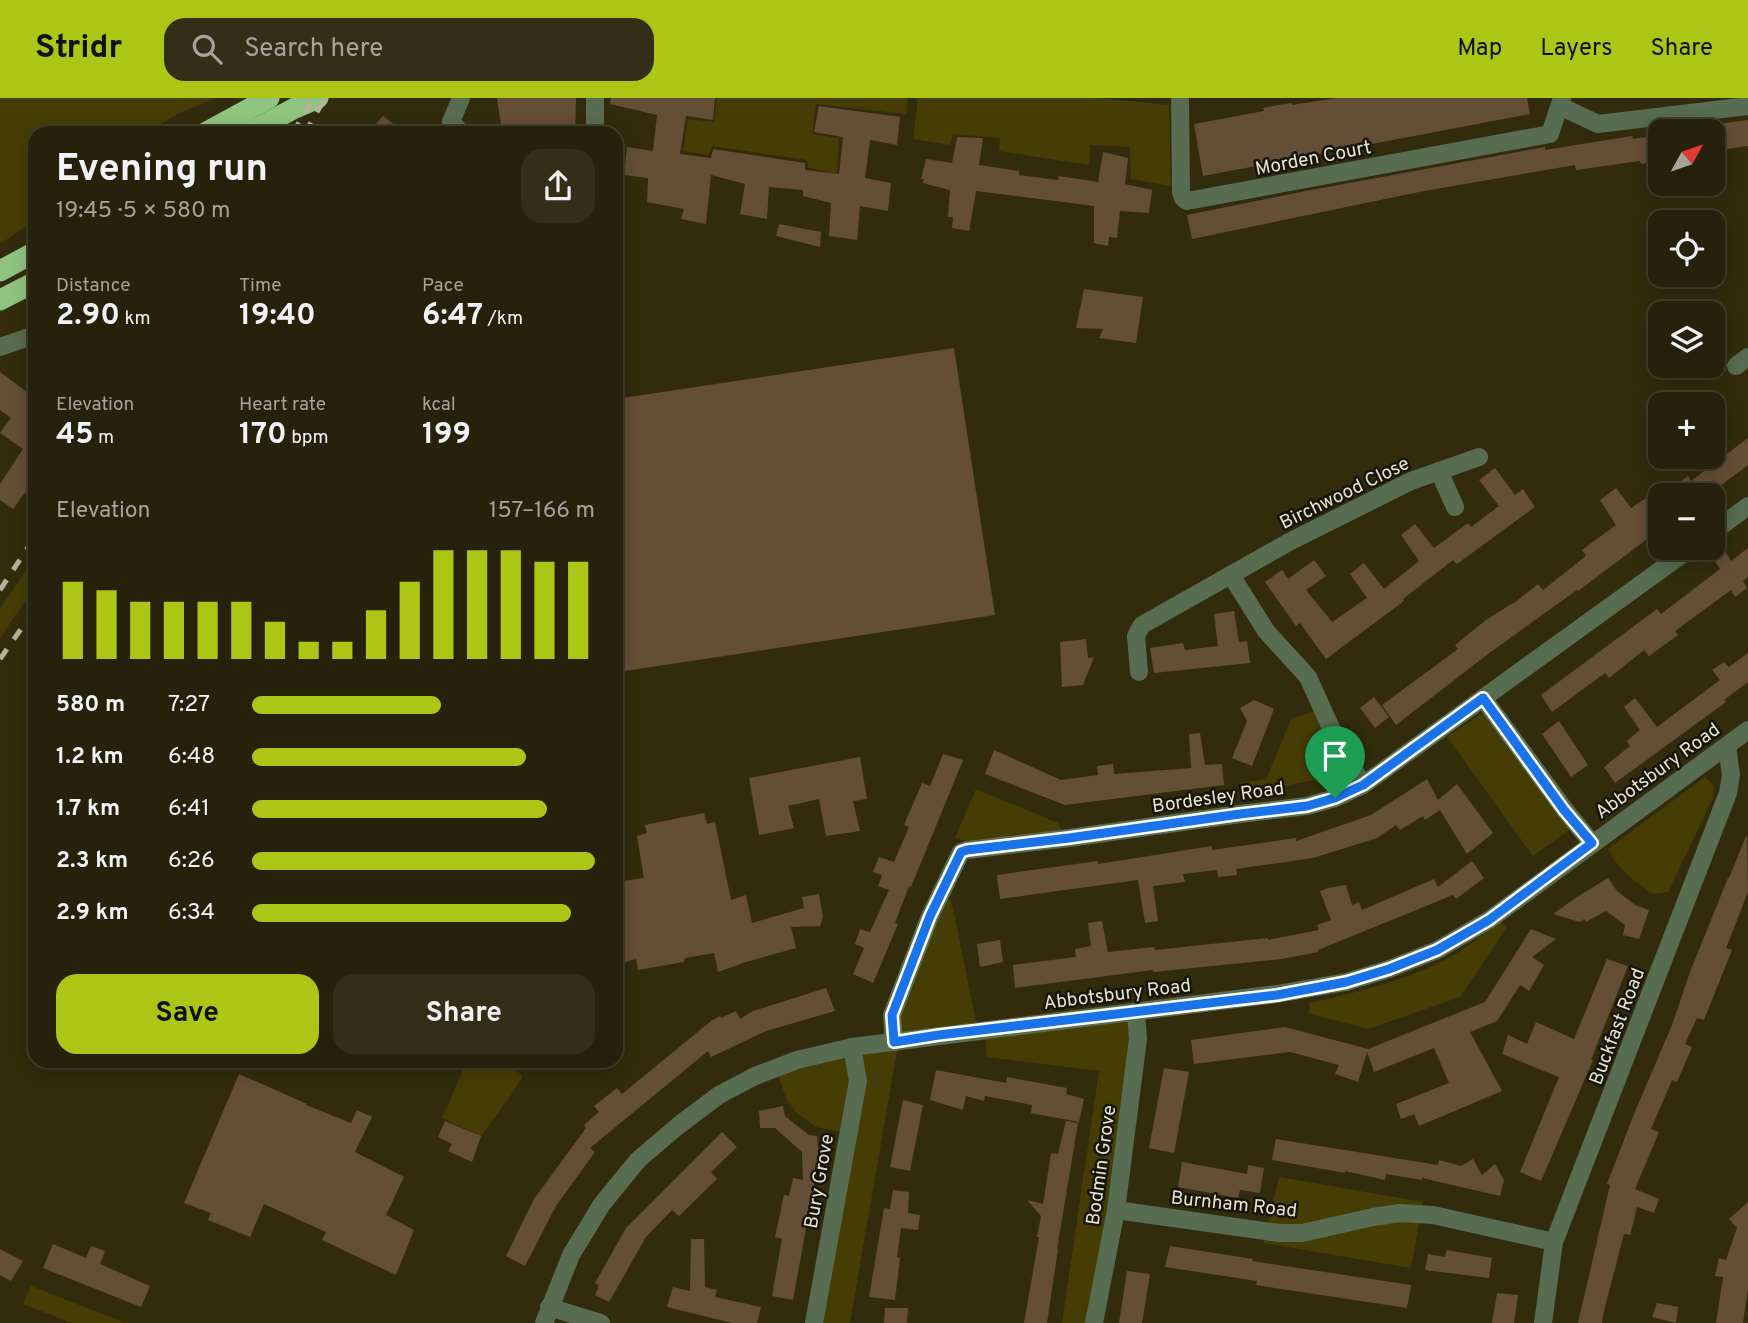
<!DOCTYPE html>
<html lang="en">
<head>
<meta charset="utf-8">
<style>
	:root { --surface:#26210a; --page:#322e18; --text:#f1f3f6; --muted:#a4a39c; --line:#423e2b; --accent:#abc614 }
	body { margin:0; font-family:Overpass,sans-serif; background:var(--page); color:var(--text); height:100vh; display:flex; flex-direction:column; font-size:26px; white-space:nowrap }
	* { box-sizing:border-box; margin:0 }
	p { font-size:23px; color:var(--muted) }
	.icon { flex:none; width:38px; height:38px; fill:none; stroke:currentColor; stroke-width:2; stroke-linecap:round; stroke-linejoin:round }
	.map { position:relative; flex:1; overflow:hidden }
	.panel { position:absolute; left:28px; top:28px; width:595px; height:942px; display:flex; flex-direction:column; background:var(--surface); border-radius:21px; box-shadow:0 4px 18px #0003,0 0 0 2px var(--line) }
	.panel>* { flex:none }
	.needle { width:46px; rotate:50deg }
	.tools { position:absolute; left:1648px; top:21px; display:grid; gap:14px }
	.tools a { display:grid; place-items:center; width:77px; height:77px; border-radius:14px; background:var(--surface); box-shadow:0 4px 18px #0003,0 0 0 2px var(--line); font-size:35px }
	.pin { position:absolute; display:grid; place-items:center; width:60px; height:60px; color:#fff; margin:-72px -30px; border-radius:50% 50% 50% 0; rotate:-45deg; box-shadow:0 0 7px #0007 }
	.pin .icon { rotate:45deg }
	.round { display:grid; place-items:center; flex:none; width:74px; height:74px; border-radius:21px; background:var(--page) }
	.head { display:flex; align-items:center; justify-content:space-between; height:119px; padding:0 28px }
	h1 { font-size:38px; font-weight:700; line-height:52px }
	.figures { display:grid; grid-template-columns:repeat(3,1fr); gap:10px; height:119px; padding:7px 28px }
	.figures div { display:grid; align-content:center }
	.figures b { font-size:30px; font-weight:700 }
	.figures small { font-size:19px; font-weight:400 }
	.figures p { font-size:19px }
	.chart { height:196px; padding:14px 28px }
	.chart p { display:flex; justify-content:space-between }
	.chart svg { width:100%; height:126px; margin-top:7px; stroke:var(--accent); stroke-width:6 }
	.primary-button { display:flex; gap:14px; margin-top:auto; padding:14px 28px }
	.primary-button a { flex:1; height:80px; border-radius:21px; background:var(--accent); color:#111; font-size:28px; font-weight:700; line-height:80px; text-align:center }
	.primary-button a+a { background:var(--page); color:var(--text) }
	ul { padding:0 28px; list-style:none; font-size:23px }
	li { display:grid; grid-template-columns:112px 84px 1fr; align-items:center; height:52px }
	li i { height:18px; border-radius:9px; background:var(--accent) }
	header { display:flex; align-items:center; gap:42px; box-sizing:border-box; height:98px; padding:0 35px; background:var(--accent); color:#111 }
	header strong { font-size:33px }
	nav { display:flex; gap:38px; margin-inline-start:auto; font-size:24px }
	.search { width:490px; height:63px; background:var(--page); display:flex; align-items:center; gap:18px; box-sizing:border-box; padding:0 24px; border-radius:21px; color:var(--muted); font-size:26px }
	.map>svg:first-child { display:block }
</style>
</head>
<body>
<header>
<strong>Stridr</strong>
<div class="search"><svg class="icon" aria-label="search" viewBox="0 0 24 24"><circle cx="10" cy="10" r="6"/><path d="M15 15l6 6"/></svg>Search here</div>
<nav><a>Map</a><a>Layers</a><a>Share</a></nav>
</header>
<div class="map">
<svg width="1748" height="1225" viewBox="0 0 1748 1225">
	<rect width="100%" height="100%" fill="#322c0d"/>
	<g fill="#463d05">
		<polygon points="0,0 216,0 175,17 147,35 35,35 35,122 0,146"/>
		<polygon points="717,0 908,0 906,16 816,6 812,36 839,40 837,76 809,70 806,62 712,48 709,57 683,53 688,21 714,24"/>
		<polygon points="918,0 1099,0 1169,7 1171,88 1131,81 1130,49 1090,47 1089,67 999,53 1000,40 953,36 950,47 913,41"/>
		<polygon points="35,459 35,489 0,540 0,511"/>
		<polygon points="1316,613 1342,668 1334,676 1314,682 1243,696 1239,685 1266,681 1292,620"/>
		<polygon points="1485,613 1562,716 1570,731 1533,758 1447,639"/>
		<path d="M1705 679 1714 688 1713 700 1668 794 1654 796C1633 782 1620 774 1608 751Z"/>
		<path d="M976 691 1058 725 1062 734C1035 738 980 748 955 740Z"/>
		<polygon points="945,797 952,805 977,929 898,939 896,918"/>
		<path d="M1501 824 1506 830 1460 899 1368 931 1310 916 1309 905C1354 895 1401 884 1443 863 1463 853 1482 837 1501 824Z"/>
		<polygon points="1133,920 1134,942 1091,1225 1062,1225 1099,973 987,959 985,936"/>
		<polygon points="898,947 850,1225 817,1225 851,1036 816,1029 796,1014 786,1000 777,973"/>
		<polygon points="467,963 518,963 514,971 523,978 509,1000 481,1038 442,1020"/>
		<polygon points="1279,1079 1423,1104 1411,1170 1264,1145"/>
		<polygon points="31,1188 125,1225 72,1225 23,1206"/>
	</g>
	<g fill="#654e36">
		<polygon points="497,0 576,0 575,35 540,35 541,27 501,27"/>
		<polygon points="611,0 715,0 713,22 686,18 680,56 711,60 713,51 805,65 805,72 839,76 843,39 814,34 819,8 900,19 897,47 870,42 865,80 891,85 888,113 860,108 857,142 829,138 831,105 803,98 803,92 769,89 767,121 740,116 745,86 711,77 706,126 681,121 684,111 647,104 648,80 624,77 627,49 653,53 657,17 610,6"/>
		<polygon points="1337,0 1527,0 1530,16 1203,78 1194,26 1264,13 1263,10 1278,7 1292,5 1292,7"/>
		<polygon points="383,18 405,35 368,35"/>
		<polygon points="1748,22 1748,48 1713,53 1713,30 1718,29 1718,26"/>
		<polygon points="1661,37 1661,63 1641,66 1640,63 1576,72 1575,67 1424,93 1192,141 1187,117 1306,93 1545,49 1545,52 1632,38 1633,41"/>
		<polygon points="957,39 983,40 979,67 1019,73 1019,77 1058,82 1059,78 1098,84 1103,54 1128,60 1125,86 1152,92 1149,115 1120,113 1117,140 1109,139 1108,148 1094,145 1094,108 976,93 969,133 952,130 953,119 948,119 950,92 923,85 924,81 921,81 926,61 952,65"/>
		<polygon points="779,126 821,134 820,149 776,138"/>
		<polygon points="1084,191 1143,199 1136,245 1099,240 1103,231 1076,230"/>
		<polygon points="954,250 995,517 618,574 616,564 616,301"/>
		<polygon points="0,274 35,300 35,381 13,411 0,402 0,386 23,351 0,335 11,320 0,312"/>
		<polygon points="1748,340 1748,367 1708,397 1661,397 1688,378 1691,383"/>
		<polygon points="1495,370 1515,397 1523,391 1535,409 1457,466 1453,462 1403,501 1404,503 1326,561 1300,525 1296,528 1265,484 1282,472 1288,481 1314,462 1326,478 1306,492 1332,524 1367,500 1350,476 1364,465 1384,491 1419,463 1401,437 1415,426 1434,450 1468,425 1471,429 1499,408 1479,382"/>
		<polygon points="1616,390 1631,410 1661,390 1661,426 1648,436 1650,439 1578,493 1577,492 1488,556 1396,627 1382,607 1458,551 1455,547 1486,522 1513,505 1513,506 1538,486 1543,492 1586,458 1582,452 1616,427 1600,402"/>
		<polygon points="1748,450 1748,479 1743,483 1747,490 1735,499 1731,492 1675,533 1678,537 1649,558 1644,552 1609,580 1605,575 1552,614 1541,597 1657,511 1661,516 1720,471 1713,460 1725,453 1731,463"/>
		<polygon points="1234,513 1239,544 1247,543 1250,565 1154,575 1150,550 1183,545 1185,552 1218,548 1214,516"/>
		<polygon points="1086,541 1088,560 1094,559 1083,587 1062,589 1060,544"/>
		<polygon points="1748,555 1748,584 1724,602 1726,604 1615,685 1604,669 1630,648 1627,643 1640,632 1624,609 1635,600 1657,629 1720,582 1712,572 1724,564 1729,569"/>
		<polygon points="1374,599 1389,619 1375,630 1360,610"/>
		<polygon points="1254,602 1274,611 1252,668 1232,660 1247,623 1240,610"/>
		<polygon points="1559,623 1588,667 1571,679 1542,636"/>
		<polygon points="1200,635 1205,667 1222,666 1224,687 1065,707 985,676 994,652 1061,682 1098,677 1097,668 1113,666 1114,676 1191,670 1189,636"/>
		<polygon points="943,656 963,662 911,789 909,788 895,825 898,826 873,885 853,876 864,850 855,846 860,831 870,834 889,792 878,788 882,777 873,774 879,759 894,764 909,729 904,727 922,685 930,688"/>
		<polygon points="860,659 867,701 853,703 860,733 826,738 819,701 788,708 794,730 759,737 749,680"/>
		<polygon points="1427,681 1438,702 1457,686 1493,735 1467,756 1440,712 1425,722 1423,718 1400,732 1396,727 1377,740 1313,760 1236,771 1237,777 1218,779 1217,772 1183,776 1185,784 1153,788 1158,823 1145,825 1138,782 1000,801 997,777 1098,763 1098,766 1212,748 1212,752 1296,740 1296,743 1371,717"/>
		<polygon points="704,715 707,726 715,724 731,802 746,797 752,825 804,810 802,799 819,796 823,819 820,828 791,829 796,850 746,864 718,874 714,855 685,860 684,864 638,872 636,861 625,864 622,844 616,845 616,784 644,780 637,738 647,735 645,727"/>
		<polygon points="1747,736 1748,794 1726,850 1732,852 1704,922 1697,920 1685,946 1692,949 1677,984 1672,982 1651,1031 1659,1034 1635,1091 1659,1101 1654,1115 1637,1109 1630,1137 1624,1136 1604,1213 1602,1225 1578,1225 1610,1087 1607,1086 1634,1016 1672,927 1690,874 1728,780 1729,780"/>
		<polygon points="1472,763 1484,780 1456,801 1453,797 1318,852 1318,854 1282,861 1153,874 1153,872 1015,890 1013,867 1076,859 1075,851 1091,848 1088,825 1102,823 1108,854 1154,849 1155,852 1268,840 1268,842 1319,832 1317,827 1331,822 1320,793 1328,790 1346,787 1352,807 1359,804 1362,812 1434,781 1438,789"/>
		<polygon points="1608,780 1617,793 1635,807 1649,812 1639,841 1623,837 1625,827 1606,813 1586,824 1584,821 1580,824 1553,816 1574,801"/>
		<polygon points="1531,831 1556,841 1532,859 1544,867 1529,893 1520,887 1497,923 1470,934 1502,993 1419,1028 1414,1016 1401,1021 1396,1006 1449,985 1434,950 1374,974 1367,954 1358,984 1335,976 1339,967 1290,954 1194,966 1191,942 1285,929 1368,951 1485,904"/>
		<polygon points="1000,842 1003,864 980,869 977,846"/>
		<polygon points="1607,861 1628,868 1591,962 1593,962 1541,1083 1520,1074 1559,979 1502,956 1508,937 1527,946 1536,924 1574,941"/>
		<polygon points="826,890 835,913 766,933 711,959 708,953 590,1050 595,1054 556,1108 525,1168 506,1158 534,1101 586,1030 584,1027 599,1014 594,1008 617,990 622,996 711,923 720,918 721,920 736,913 740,921 753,913"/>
		<polygon points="1164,970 1189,974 1174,1055 1149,1050"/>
		<polygon points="936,972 1006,985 1007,979 1067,990 1066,996 1084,1001 1079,1024 1031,1015 1032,1007 985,998 984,1003 966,998 963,1012 930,1002"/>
		<polygon points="239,976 307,1006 306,1007 351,1025 357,1012 372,1019 355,1054 404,1079 386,1117 414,1132 396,1177 322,1142 326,1134 264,1106 250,1139 208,1122 211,1115 184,1105"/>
		<polygon points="903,1002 923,1007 910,1073 890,1069"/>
		<polygon points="783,1008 785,1018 809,1037 817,1038 819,1059 793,1202 772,1198 782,1141 775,1139 784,1097 789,1098 793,1080 803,1082 802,1054 775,1030 760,1030 759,1013"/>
		<polygon points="445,1023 481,1038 472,1064 448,1053 452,1046 438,1039"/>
		<polygon points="1066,1023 1078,1025 1057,1151 1058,1151 1047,1225 1024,1225 1039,1139 1037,1139 1041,1118 1027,1102 1043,1106 1051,1055 1058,1056"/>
		<polygon points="722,1034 737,1049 711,1074 717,1081 679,1118 672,1112 646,1139 609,1204 595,1197 599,1187 595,1185 626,1130"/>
		<polygon points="1276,1041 1438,1067 1439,1062 1461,1068 1473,1061 1482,1077 1495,1066 1504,1082 1500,1098 1422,1080 1422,1082 1386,1076 1385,1082 1345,1073 1345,1075 1272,1062"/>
		<polygon points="1182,1064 1247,1076 1248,1067 1264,1070 1260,1095 1240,1092 1238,1100 1178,1089"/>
		<polygon points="893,1092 909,1094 908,1115 920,1117 918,1132 901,1130 897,1159 900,1160 895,1202 869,1199 884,1110 890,1111"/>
		<polygon points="1748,1104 1748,1190 1743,1225 1716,1225 1723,1179 1715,1178 1719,1160 1726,1162 1737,1130 1729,1121"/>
		<polygon points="691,1141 704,1141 705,1189 717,1192 715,1199 761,1209 757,1225 732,1225 667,1209 673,1189 690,1193"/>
		<polygon points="53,1146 86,1160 91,1148 105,1153 100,1166 150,1188 141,1209 43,1170"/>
		<polygon points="1170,1148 1253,1161 1252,1163 1411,1187 1407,1210 1256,1187 1257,1183 1165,1169"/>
		<polygon points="0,1151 23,1163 11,1183 0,1177"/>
		<polygon points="1447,1152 1492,1160 1489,1180 1425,1172 1428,1156 1445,1159"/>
		<polygon points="1127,1173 1150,1176 1142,1225 1119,1225"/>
		<polygon points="1497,1195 1518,1197 1514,1225 1492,1225"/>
		<polygon points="1657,1205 1678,1209 1676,1225 1652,1219"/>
		<polygon points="885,1210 908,1210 907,1225 884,1225"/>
	</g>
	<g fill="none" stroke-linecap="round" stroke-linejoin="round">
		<g stroke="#576c50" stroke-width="18">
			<polyline points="461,0 451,24 462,35"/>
			<polyline points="595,0 595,35"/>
			<polyline points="1180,0 1181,94 1183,100 1187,103 1550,36 1562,0"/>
			<polyline points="1560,8 1598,26 1748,8"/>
			<polyline points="0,249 35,237"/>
			<polyline points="1736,268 1748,259"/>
			<polyline points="1439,373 1455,409"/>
			<polyline points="1713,434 1748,408"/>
			<polyline points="1231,477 1266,533 1308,579 1335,639 1363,687"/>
			<polyline points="1139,574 1136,538 1142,527 1289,444 1411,383 1479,359"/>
			<polyline points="1483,600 1565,712 1592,745"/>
			<polyline points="894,944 892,917 930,818 961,754 967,752 1069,740 1240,716 1307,708 1335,700 1363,687 1691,450"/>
			<polyline points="1116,1112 1279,1135 1302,1135 1373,1119 1400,1115 1433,1117 1554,1144"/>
			<polyline points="549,1209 601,1225"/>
			<polyline points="544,1225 571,1157 602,1106 638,1062 679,1027 719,997 755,978 797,962 852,949 1277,896 1346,884 1389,871 1437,852 1489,822 1748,632"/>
			<polyline points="814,1225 858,983 852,949"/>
			<polyline points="1094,1225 1116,1112 1138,941 1136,914"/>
			<polyline points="1543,1225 1554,1144 1728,695 1731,677 1727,648"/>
		</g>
		<g stroke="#8fc47e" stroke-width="21">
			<polyline points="205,35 269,0"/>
			<polyline points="248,35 295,10 318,0"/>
			<polyline points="0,173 35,154"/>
			<polyline points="0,202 35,184"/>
		</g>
		<g stroke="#b5b19c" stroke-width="5" stroke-dasharray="12 12" stroke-linecap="butt">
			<polyline points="293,35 313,0"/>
			<polyline points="305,35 325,0"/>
			<polyline points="0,492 35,439"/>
			<polyline points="0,561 35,511"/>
		</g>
	</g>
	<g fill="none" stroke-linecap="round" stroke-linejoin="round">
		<g stroke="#fff" stroke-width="14">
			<polygon id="route" points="1483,600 1564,712 1592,745 1489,822 1437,852 1389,871 1346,884 1277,897 939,937 894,944 892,917 930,818 961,754 967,752 1069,740 1240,716 1307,708 1335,700 1363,687"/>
		</g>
		<use href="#route" stroke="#1a73e8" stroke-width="9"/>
	</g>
	<g text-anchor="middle" stroke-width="5" stroke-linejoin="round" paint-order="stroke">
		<g font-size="19" fill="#e7e4d3" stroke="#171508">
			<text transform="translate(1313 59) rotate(-11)" y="7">Morden Court</text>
			<text transform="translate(1344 394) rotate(-26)" y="7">Birchwood Close</text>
			<text transform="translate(1657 672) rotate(-36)" y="7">Abbotsbury Road</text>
			<text transform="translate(1218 698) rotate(-8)" y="7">Bordesley Road</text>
			<text transform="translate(1117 895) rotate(-7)" y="7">Abbotsbury Road</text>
			<text transform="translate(1616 928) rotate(-69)" y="7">Buckfast Road</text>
			<text transform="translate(1100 1067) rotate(-82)" y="7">Bodmin Grove</text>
			<text transform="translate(818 1083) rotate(-80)" y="7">Bury Grove</text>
			<text transform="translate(1234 1105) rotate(6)" y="7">Burnham Road</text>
		</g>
	</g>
</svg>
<div class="tools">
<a><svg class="needle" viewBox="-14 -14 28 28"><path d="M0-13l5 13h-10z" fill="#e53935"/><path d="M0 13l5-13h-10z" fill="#a4a39c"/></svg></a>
<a><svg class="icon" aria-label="locate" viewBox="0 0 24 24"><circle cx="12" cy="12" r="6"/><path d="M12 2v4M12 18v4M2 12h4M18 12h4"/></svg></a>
<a><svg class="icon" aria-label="layers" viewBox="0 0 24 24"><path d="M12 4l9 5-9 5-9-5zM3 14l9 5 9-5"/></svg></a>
<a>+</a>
<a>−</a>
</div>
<div class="pin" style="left:1335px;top:700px;background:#1e9e55"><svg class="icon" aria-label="arrive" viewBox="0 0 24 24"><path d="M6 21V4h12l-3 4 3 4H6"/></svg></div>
<section class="panel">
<div class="head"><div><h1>Evening run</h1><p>19:45 · 5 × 580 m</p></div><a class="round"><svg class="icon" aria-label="share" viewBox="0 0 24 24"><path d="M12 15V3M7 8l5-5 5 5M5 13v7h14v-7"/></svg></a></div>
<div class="figures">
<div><p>Distance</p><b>2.90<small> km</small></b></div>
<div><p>Time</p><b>19:40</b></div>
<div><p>Pace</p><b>6:47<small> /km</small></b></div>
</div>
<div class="figures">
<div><p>Elevation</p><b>45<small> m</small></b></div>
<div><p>Heart rate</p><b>170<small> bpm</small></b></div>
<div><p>kcal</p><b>199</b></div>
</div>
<div class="chart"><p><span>Elevation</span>157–166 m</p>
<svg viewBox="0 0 160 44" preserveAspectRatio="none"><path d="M5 44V17M15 44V20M25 44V24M35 44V24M45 44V24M55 44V24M65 44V31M75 44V38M85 44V38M95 44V27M105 44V17M115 44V6M125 44V6M135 44V6M145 44V10M155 44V10"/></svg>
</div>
<ul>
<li><b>580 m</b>7:27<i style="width:55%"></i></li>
<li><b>1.2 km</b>6:48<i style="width:80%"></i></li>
<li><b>1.7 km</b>6:41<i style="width:86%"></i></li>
<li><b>2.3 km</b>6:26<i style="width:100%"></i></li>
<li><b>2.9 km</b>6:34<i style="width:93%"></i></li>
</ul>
<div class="primary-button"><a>Save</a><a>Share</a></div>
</section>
</div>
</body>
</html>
